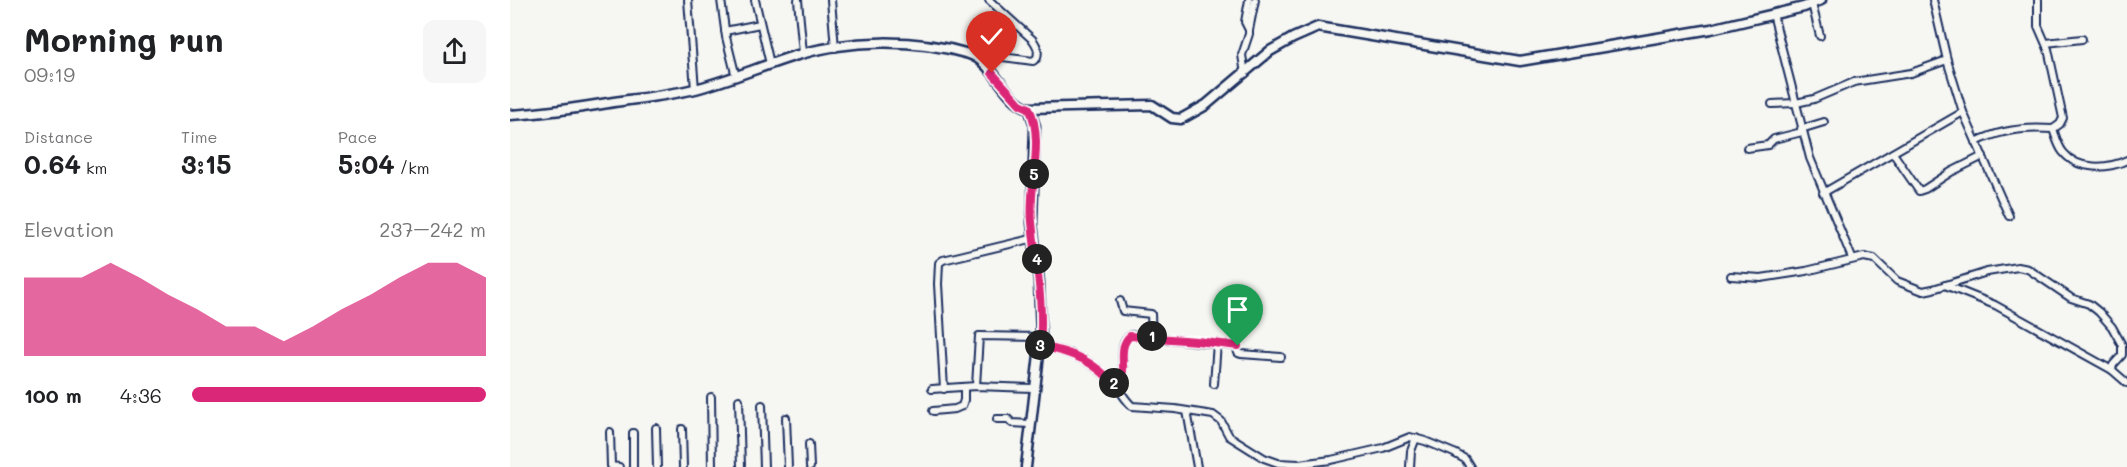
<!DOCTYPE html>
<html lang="en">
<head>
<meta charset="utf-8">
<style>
	:root { --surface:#fff; --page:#f6f6f6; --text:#202124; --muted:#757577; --accent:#db2777 }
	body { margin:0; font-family:Mali,sans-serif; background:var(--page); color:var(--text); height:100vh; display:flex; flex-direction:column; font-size:22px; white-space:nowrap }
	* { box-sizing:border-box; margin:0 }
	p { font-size:20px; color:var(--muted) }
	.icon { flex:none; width:33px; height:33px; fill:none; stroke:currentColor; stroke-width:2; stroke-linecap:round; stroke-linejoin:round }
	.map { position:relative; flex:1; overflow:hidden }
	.panel { display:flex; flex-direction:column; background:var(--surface); width:510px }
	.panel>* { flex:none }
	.pin { position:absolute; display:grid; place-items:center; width:51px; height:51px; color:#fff; margin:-62px -26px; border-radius:50% 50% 50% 0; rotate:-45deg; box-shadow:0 0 6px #0007 }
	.pin .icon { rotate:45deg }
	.km { position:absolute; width:30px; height:30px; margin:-15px; border-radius:50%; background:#222; color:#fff; font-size:16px; line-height:30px; text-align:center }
	.round { display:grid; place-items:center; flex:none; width:63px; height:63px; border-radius:12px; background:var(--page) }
	.head { display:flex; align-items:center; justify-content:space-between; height:102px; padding:0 24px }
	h1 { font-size:33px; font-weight:700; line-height:45px }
	.figures { display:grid; grid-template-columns:repeat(3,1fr); gap:9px; height:102px; padding:6px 24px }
	.figures div { display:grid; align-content:center }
	.figures b { font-size:26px; font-weight:700 }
	.figures small { font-size:16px; font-weight:400 }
	.figures p { font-size:16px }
	.chart { height:168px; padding:12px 24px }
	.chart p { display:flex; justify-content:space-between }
	.chart svg { width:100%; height:108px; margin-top:6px; fill:var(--accent); opacity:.7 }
	ul { padding:0 24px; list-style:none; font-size:20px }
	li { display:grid; grid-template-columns:96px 72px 1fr; align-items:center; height:45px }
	li i { height:15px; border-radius:8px; background:var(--accent) }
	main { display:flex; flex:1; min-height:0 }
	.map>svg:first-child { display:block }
</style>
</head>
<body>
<main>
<section class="panel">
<div class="head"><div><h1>Morning run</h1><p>09:19</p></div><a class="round"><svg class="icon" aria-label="share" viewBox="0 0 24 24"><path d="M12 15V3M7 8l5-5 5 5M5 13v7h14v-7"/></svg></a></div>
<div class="figures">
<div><p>Distance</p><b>0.64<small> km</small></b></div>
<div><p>Time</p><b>3:15</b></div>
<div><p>Pace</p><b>5:04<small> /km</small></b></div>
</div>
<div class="chart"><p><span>Elevation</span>237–242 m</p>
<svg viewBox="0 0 160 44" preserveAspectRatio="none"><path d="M0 44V12L10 12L20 12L30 6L40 12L50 19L60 25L70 32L80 32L90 38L100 32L110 25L120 19L130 12L140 6L150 6L160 12V44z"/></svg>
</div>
<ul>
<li><b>100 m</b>4:36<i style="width:100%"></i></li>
</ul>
</section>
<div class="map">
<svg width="1617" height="467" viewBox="0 0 1617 467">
	<rect width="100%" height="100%" fill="#f6f6f2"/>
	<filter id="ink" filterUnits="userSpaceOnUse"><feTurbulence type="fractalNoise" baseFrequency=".0167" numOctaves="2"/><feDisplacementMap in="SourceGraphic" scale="12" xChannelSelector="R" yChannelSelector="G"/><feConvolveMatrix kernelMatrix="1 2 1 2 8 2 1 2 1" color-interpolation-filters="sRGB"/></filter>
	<g filter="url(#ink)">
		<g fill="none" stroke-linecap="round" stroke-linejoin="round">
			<g stroke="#1b2f5e" stroke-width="10">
				<g id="street">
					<polyline points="178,0 185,89"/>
					<polyline points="211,0 216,37 226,77"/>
					<polyline points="245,0 260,64"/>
					<polyline points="288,0 293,53"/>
					<polyline points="321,0 325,48"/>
					<polyline points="1423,0 1437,60 1453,112 1499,216"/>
					<polyline points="1528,0 1528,26 1538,49 1553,118 1550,124 1543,129"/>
					<polyline points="1302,4 1310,36"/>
					<polyline points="1263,14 1300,158 1342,258"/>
					<polyline points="739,30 745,0"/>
					<polyline points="215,31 250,24"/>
					<polyline points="1536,43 1572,39"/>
					<path d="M471 61 485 56 523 61 527 58C529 50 527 46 523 40L479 0"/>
					<polyline points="735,74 732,55 739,34 739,30 735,22 739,0"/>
					<polyline points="1262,104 1286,103 1304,99 1344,82 1401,73 1437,60"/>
					<polyline points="1291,129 1314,122"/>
					<path d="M1466 142C1489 130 1517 127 1543 129 1546 137 1548 146 1553 152 1568 171 1598 169 1617 160"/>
					<polyline points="1237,148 1258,145 1264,139 1292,132"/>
					<polyline points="1383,153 1409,191 1415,189 1441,172 1473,156"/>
					<polyline points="1313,193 1453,112"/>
					<polyline points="1221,276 1251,278 1296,271 1354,257 1364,259 1387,281 1413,291 1423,289 1477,272 1508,267 1518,269 1561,298 1579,304 1589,312 1602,327 1612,345 1612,355 1603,365 1602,370 1617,383"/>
					<polyline points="1435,285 1485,305 1602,370"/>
					<polyline points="610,301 613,311 641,314 642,337"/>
					<path d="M530 346C561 352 582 360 604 384 611 391 615 400 622 406L665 409 703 415 711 421 719 436 754 458 768 463 789 464 821 460 873 448 900 437 915 441 944 453 955 459 960 467"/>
					<polyline points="704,384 707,343"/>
					<polyline points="466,386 469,336 531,337"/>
					<path d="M608 388C620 372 604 345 621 335L726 346 728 353 731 354 771 357"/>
					<polyline points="422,389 466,386 523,388"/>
					<polyline points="434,389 428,284 429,263 433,260 525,238"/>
					<polyline points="201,397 202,467"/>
					<polyline points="229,400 231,467"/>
					<polyline points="252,405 254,467"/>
					<polyline points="423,411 445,409 452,406 454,400 454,387"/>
					<polyline points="677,411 687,467"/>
					<polyline points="276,418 278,467"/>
					<polyline points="487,419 498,419 502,423 520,424"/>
					<polyline points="146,428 147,467"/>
					<polyline points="172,429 173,467"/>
					<polyline points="100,432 101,466 109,467"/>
					<polyline points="299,444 300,467"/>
					<polyline points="123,467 123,433"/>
					<polyline points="900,467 901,451 906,438"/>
				</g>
			</g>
			<g stroke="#1b2f5e" stroke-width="13">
				<g id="secondary">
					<path d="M0 115C35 113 69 108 104 102 132 98 161 95 189 88 222 79 252 66 284 56 339 39 404 38 459 54 484 62 494 100 519 108L642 105 662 118 671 119 696 105 760 51 783 38 808 27 1010 61 1201 29 1294 7 1311 0"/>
					<polyline points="516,467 531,337 529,282 522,223 525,126 519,108"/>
				</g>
			</g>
			<use href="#street" stroke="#f6f6f2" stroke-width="6"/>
			<use href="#secondary" stroke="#f6f6f2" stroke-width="8"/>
		</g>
	</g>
	<g fill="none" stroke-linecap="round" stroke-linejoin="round" filter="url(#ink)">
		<g stroke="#fff" stroke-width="12">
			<path id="route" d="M482 73 510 104 519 108C535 140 518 187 522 222 526 263 534 305 530 346 565 353 584 361 608 388 620 372 605 349 620 336L687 341 728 346"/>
		</g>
		<use href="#route" stroke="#db2777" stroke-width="8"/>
	</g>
</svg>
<div class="pin" style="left:728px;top:346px;background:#1e9e55"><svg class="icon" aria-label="arrive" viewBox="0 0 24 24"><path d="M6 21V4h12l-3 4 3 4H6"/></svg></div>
<div class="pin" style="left:482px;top:73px;background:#d93025"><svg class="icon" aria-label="check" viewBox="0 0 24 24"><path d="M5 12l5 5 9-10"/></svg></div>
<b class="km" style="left:642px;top:336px">1</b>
<b class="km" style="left:604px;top:383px">2</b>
<b class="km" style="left:530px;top:345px">3</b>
<b class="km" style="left:527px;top:259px">4</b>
<b class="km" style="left:524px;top:174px">5</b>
</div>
</main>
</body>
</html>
